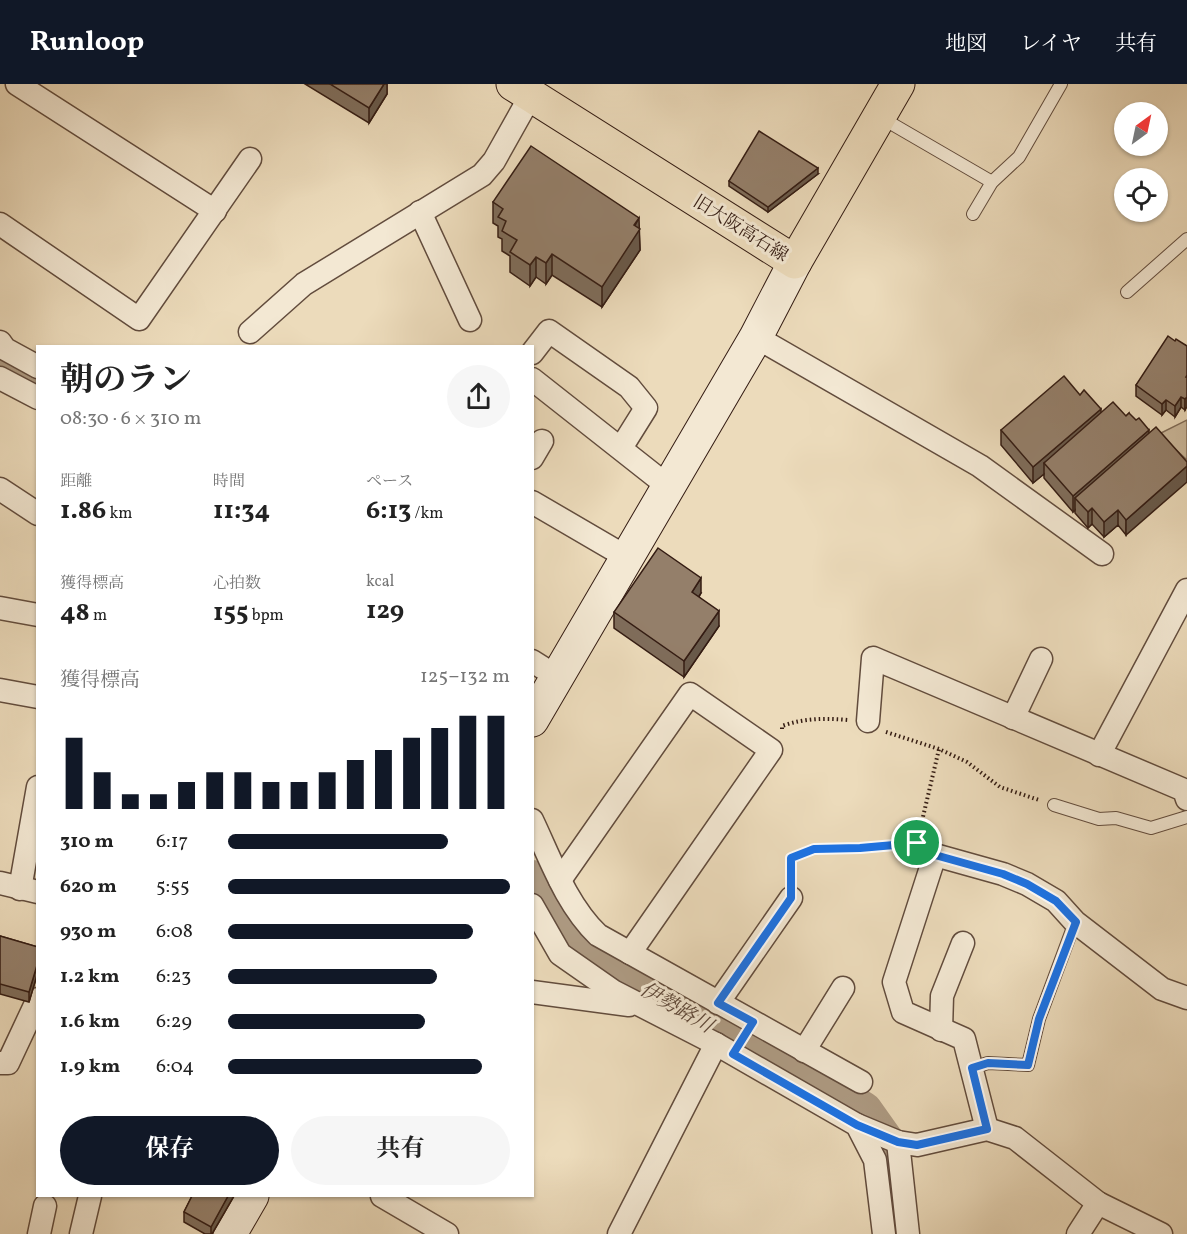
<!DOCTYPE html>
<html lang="ja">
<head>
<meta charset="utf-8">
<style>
	:root { --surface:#fff; --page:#f6f6f6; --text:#222; --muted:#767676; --accent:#111827 }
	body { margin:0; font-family:Vollkorn,"Noto Serif JP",serif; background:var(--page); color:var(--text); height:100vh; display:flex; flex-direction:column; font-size:22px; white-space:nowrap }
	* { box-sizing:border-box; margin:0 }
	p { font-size:20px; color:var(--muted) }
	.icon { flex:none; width:33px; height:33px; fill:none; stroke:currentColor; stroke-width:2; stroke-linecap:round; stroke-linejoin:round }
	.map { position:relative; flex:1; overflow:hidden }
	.side { position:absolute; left:36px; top:261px; width:498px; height:852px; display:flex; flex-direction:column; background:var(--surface); border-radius:0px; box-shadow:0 2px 4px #0004 }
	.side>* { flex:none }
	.needle { width:39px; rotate:33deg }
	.fabs { position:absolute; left:1114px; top:18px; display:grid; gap:12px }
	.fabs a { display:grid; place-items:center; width:54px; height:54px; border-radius:50%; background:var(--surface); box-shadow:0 2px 4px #0004; font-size:30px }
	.pin { position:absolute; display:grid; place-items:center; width:51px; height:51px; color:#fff; margin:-26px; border:3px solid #fff; border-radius:50%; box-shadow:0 2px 6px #0007 }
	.round { display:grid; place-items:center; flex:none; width:63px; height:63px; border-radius:32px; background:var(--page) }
	.summary { display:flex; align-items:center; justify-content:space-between; height:102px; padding:0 24px }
	h1 { font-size:33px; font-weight:700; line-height:45px }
	.stats { display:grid; grid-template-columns:repeat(3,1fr); gap:9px; height:102px; padding:6px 24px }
	.stats div { display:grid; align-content:center }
	.stats b { font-size:26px; font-weight:700 }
	.stats small { font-size:16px; font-weight:400 }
	.stats p { font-size:16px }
	.chart { height:168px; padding:12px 24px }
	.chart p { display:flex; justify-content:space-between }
	.chart svg { width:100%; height:108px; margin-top:6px; stroke:var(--accent); stroke-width:6 }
	.button { display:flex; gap:12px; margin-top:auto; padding:12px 24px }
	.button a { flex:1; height:69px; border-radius:36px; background:var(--accent); color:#fff; font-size:24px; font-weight:700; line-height:69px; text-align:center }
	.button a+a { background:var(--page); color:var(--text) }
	ul { padding:0 24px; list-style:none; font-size:20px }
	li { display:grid; grid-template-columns:96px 72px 1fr; align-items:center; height:45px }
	li i { height:15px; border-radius:8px; background:var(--accent) }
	header { display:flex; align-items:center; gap:36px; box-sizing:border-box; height:84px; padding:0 30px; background:var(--accent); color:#fff }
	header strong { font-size:28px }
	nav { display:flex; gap:33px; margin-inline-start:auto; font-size:21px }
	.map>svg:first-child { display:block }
</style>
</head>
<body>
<header>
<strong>Runloop</strong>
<nav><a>地図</a><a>レイヤ</a><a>共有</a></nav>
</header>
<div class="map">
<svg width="1187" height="1150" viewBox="0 0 1187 1150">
	<rect width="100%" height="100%" fill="#ecdbbb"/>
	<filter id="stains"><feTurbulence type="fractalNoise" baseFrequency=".00333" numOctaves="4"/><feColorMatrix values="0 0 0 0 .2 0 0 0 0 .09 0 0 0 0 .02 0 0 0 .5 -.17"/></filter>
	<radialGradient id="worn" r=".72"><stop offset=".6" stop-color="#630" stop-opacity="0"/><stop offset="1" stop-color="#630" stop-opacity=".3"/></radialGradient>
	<polygon fill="#cdbb9e" stroke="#806c58" stroke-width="1.5" points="1187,336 1187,376 1159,350"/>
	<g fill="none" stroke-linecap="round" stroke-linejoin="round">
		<g stroke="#ad9a82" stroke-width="42">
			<polyline points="0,276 38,299"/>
			<polyline points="532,797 552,837 577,867 758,966 862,1028 884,1059 897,1150"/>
		</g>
		<g stroke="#624c3d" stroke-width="14">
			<g id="lane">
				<polyline points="880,33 992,98"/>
				<polyline points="973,130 992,98 1019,73 1061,0"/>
				<polyline points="1127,208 1187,155"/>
				<polyline points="1054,721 1099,735 1116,734 1151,744 1187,733"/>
				<polyline points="972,984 988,979 1028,981 1039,935 1075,838"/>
			</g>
		</g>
		<g stroke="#624c3d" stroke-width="25">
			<g id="street">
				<polyline points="17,0 215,127"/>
				<polyline points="420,128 470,236"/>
				<polyline points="0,140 139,235 250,75"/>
				<polyline points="250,248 304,200 482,91 494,77 531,11"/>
				<polyline points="756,253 980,382 1102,470"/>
				<polyline points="0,258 5,265 38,283"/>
				<polyline points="532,269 549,247 629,303 646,324 621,364"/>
				<polyline points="0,294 38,314"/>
				<polyline points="532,295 669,403"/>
				<polyline points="532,374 542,357"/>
				<polyline points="0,405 38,430"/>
				<polyline points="532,418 628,474"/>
				<polyline points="0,524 38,531"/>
				<polyline points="532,577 559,594"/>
				<polyline points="0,606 38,613"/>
				<polyline points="1013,634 1041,575"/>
				<polyline points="868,637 873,574 1184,706 1187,715"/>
				<polyline points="1099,671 1187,506"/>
				<path d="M532 736C551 776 566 820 598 851L861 998"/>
				<polyline points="917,758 935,771 1003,790 1027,800 1056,817 1075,838 1162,905 1187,914"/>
				<polyline points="935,771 894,898 903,928 964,955 987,1045"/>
				<polyline points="560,796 690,610 771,666 630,869"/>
				<polyline points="0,799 38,808"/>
				<polyline points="20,805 38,703"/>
				<polyline points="532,821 560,870 613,907 716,960 857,1041 875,1076 884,1150"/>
				<polyline points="532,908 629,921"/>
				<polyline points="718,919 791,814"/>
				<polyline points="941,946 942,912 963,859"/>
				<polyline points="804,967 843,904"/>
				<polyline points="0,979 8,979 38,915"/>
				<polyline points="857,1041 898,1058 917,1061 987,1045 1015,1054 1098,1119 1161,1150"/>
				<polyline points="898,1058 908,1150"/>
				<polyline points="382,1112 447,1150"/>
				<polyline points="39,1150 45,1122"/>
				<polyline points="81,1150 90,1112"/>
				<polyline points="619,1150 716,960"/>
				<polyline points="1078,1150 1098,1119"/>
			</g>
		</g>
		<g stroke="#341c13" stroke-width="35">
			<g id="secondary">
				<polyline points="532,636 756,253 795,178"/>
				<polyline points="230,1150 252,1112"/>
			</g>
		</g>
		<g stroke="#341c13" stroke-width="35">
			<polyline id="primary" points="513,0 795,178 898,0"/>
		</g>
		<g stroke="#341c13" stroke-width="4" stroke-dasharray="1.5 3" stroke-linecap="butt">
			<path d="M782 645V642C804 634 825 634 848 636"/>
			<polyline points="886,648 939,665 967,678 1000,703 1039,716"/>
			<polyline points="922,737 939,665"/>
			<polyline points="791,792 791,774 814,765 860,764 896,760"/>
		</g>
		<use href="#lane" stroke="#f3e8d3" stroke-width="12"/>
		<use href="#street" stroke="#f3e8d3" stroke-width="22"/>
		<use href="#secondary" stroke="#f3e8d3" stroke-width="33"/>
		<use href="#primary" stroke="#ecdbbb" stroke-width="33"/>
	</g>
	<g fill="#7f6d5b" stroke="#341c13" stroke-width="1.5">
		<polygon points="305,0 387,0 387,10 369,39"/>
		<polygon points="818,90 768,128 729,102 729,97"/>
		<polygon points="493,118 639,145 640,166 602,223 552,191 546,200 536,193 530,202 510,188 510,172 502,167 502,155 498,153 498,142 493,139"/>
		<polygon points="1175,257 1187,262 1185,326 1181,323 1175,333 1166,326 1162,331 1136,312 1136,301"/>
		<polygon points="1080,311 1101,329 1126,332 1129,329 1126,451 1118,441 1104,453 1092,440 1088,444 1075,429 1075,426 1073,428 1044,394 1044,390 1033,399 1001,361 1001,346"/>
		<polygon points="701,509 699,513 719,542 684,593 614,544 614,528"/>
		<polygon points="0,852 38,863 38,888 29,918 0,910"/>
		<polygon points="192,1112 234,1112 212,1150 205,1150 184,1138 184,1128"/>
	</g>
	<g fill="#68594a" stroke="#341c13" stroke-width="1.5">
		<polygon points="384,0 387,0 387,10 369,39 369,24"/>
		<polygon points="818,84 818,90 768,128 768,123"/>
		<polygon points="639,134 640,166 602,223 602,203"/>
		<polygon points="552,170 552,191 546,200 546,179"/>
		<polygon points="536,173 536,193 530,202 530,181"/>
		<polygon points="1181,313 1181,323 1175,333 1175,322"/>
		<polygon points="1187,313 1187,323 1185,326 1185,315"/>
		<polygon points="1166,316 1166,326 1162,331 1162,320"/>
		<polygon points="1101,325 1101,341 1044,379 1044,390 1033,399 1033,383"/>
		<polygon points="1149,346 1149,362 1075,414 1075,426 1073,428 1073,412"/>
		<polygon points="1187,382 1187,398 1126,451 1126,436"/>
		<polygon points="1092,424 1092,440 1088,444 1088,428"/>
		<polygon points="1118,426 1118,441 1104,453 1104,438"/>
		<polygon points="701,494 701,509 692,523 692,508"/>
		<polygon points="719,527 719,542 684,593 684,577"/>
		<polygon points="38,878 38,888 29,918 29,908"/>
		<polygon points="228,1112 234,1112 212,1150 211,1150 211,1143"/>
	</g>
	<g fill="#947f6a" stroke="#341c13" stroke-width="1.5">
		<polygon points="330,0 384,0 369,24"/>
		<polygon points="759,47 818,84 768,123 729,97"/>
		<polygon points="531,62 639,134 634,141 640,145 602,203 552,170 546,179 536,173 530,181 510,168 517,156 502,147 506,137 498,133 503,125 493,118"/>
		<polygon points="1168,252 1175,257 1176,255 1187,262 1187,291 1186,293 1187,293 1187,313 1185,315 1181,313 1175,322 1166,316 1162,320 1136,301"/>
		<polygon points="1064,292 1080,311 1084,306 1101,325 1033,383 1001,346"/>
		<polygon points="1113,318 1126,332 1129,329 1136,336 1139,334 1149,346 1073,412 1044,379"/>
		<polygon points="1156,343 1187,378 1187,382 1126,436 1118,426 1104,438 1092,424 1088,428 1075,414"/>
		<polygon points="658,464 701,494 692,508 719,527 684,577 614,528"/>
		<polygon points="0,852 38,863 38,878 29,908 0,900"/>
		<polygon points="192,1112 228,1112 211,1143 184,1128"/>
	</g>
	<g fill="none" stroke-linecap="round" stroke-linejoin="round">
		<g stroke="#fff" stroke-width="12">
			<polygon id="route" points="917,759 935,771 1003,790 1027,800 1056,817 1076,838 1039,935 1028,981 988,979 972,984 987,1045 917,1061 898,1058 857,1041 733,970 753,938 718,919 791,814 791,774 814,765 860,764"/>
		</g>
		<use href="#route" stroke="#1a73e8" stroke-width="8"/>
	</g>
	<g text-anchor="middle" stroke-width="6" stroke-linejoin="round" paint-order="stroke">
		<g font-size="18" fill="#341c13" stroke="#f3e8d3">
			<text transform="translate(741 144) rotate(32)" y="6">旧大阪高石線</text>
		</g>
		<g font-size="20" font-style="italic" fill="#5e483a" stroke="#f3e8d3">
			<text transform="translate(677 923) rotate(30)" y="7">伊勢路川</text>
		</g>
	</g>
	<rect width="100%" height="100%" filter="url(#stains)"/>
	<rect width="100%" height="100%" fill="url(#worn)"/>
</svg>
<div class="fabs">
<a><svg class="needle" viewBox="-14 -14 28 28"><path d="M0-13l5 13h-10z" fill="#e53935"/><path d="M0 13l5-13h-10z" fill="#767676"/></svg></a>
<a><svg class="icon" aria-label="locate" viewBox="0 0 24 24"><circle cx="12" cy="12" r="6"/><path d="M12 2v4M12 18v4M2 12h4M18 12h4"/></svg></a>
</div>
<div class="pin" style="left:917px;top:759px;background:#1e9e55"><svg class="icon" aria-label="arrive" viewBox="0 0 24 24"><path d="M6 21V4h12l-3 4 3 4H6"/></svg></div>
<section class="side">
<div class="summary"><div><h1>朝のラン</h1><p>08:30 · 6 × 310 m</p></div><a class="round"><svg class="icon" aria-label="share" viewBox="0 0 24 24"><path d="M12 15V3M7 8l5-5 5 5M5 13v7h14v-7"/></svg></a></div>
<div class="stats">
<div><p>距離</p><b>1.86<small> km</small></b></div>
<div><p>時間</p><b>11:34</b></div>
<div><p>ペース</p><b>6:13<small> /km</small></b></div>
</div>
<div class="stats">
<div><p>獲得標高</p><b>48<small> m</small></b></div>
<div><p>心拍数</p><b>155<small> bpm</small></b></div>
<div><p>kcal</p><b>129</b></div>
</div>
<div class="chart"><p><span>獲得標高</span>125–132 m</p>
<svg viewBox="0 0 160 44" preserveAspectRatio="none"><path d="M5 44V15M15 44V29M25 44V38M35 44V38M45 44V33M55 44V29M65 44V29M75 44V33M85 44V33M95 44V29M105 44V24M115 44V20M125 44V15M135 44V11M145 44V6M155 44V6"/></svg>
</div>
<ul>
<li><b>310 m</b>6:17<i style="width:78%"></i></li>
<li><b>620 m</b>5:55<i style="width:100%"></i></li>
<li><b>930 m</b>6:08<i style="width:87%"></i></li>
<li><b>1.2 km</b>6:23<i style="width:74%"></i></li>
<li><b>1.6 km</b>6:29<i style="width:70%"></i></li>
<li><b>1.9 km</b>6:04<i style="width:90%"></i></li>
</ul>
<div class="button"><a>保存</a><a>共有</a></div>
</section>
</div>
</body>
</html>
